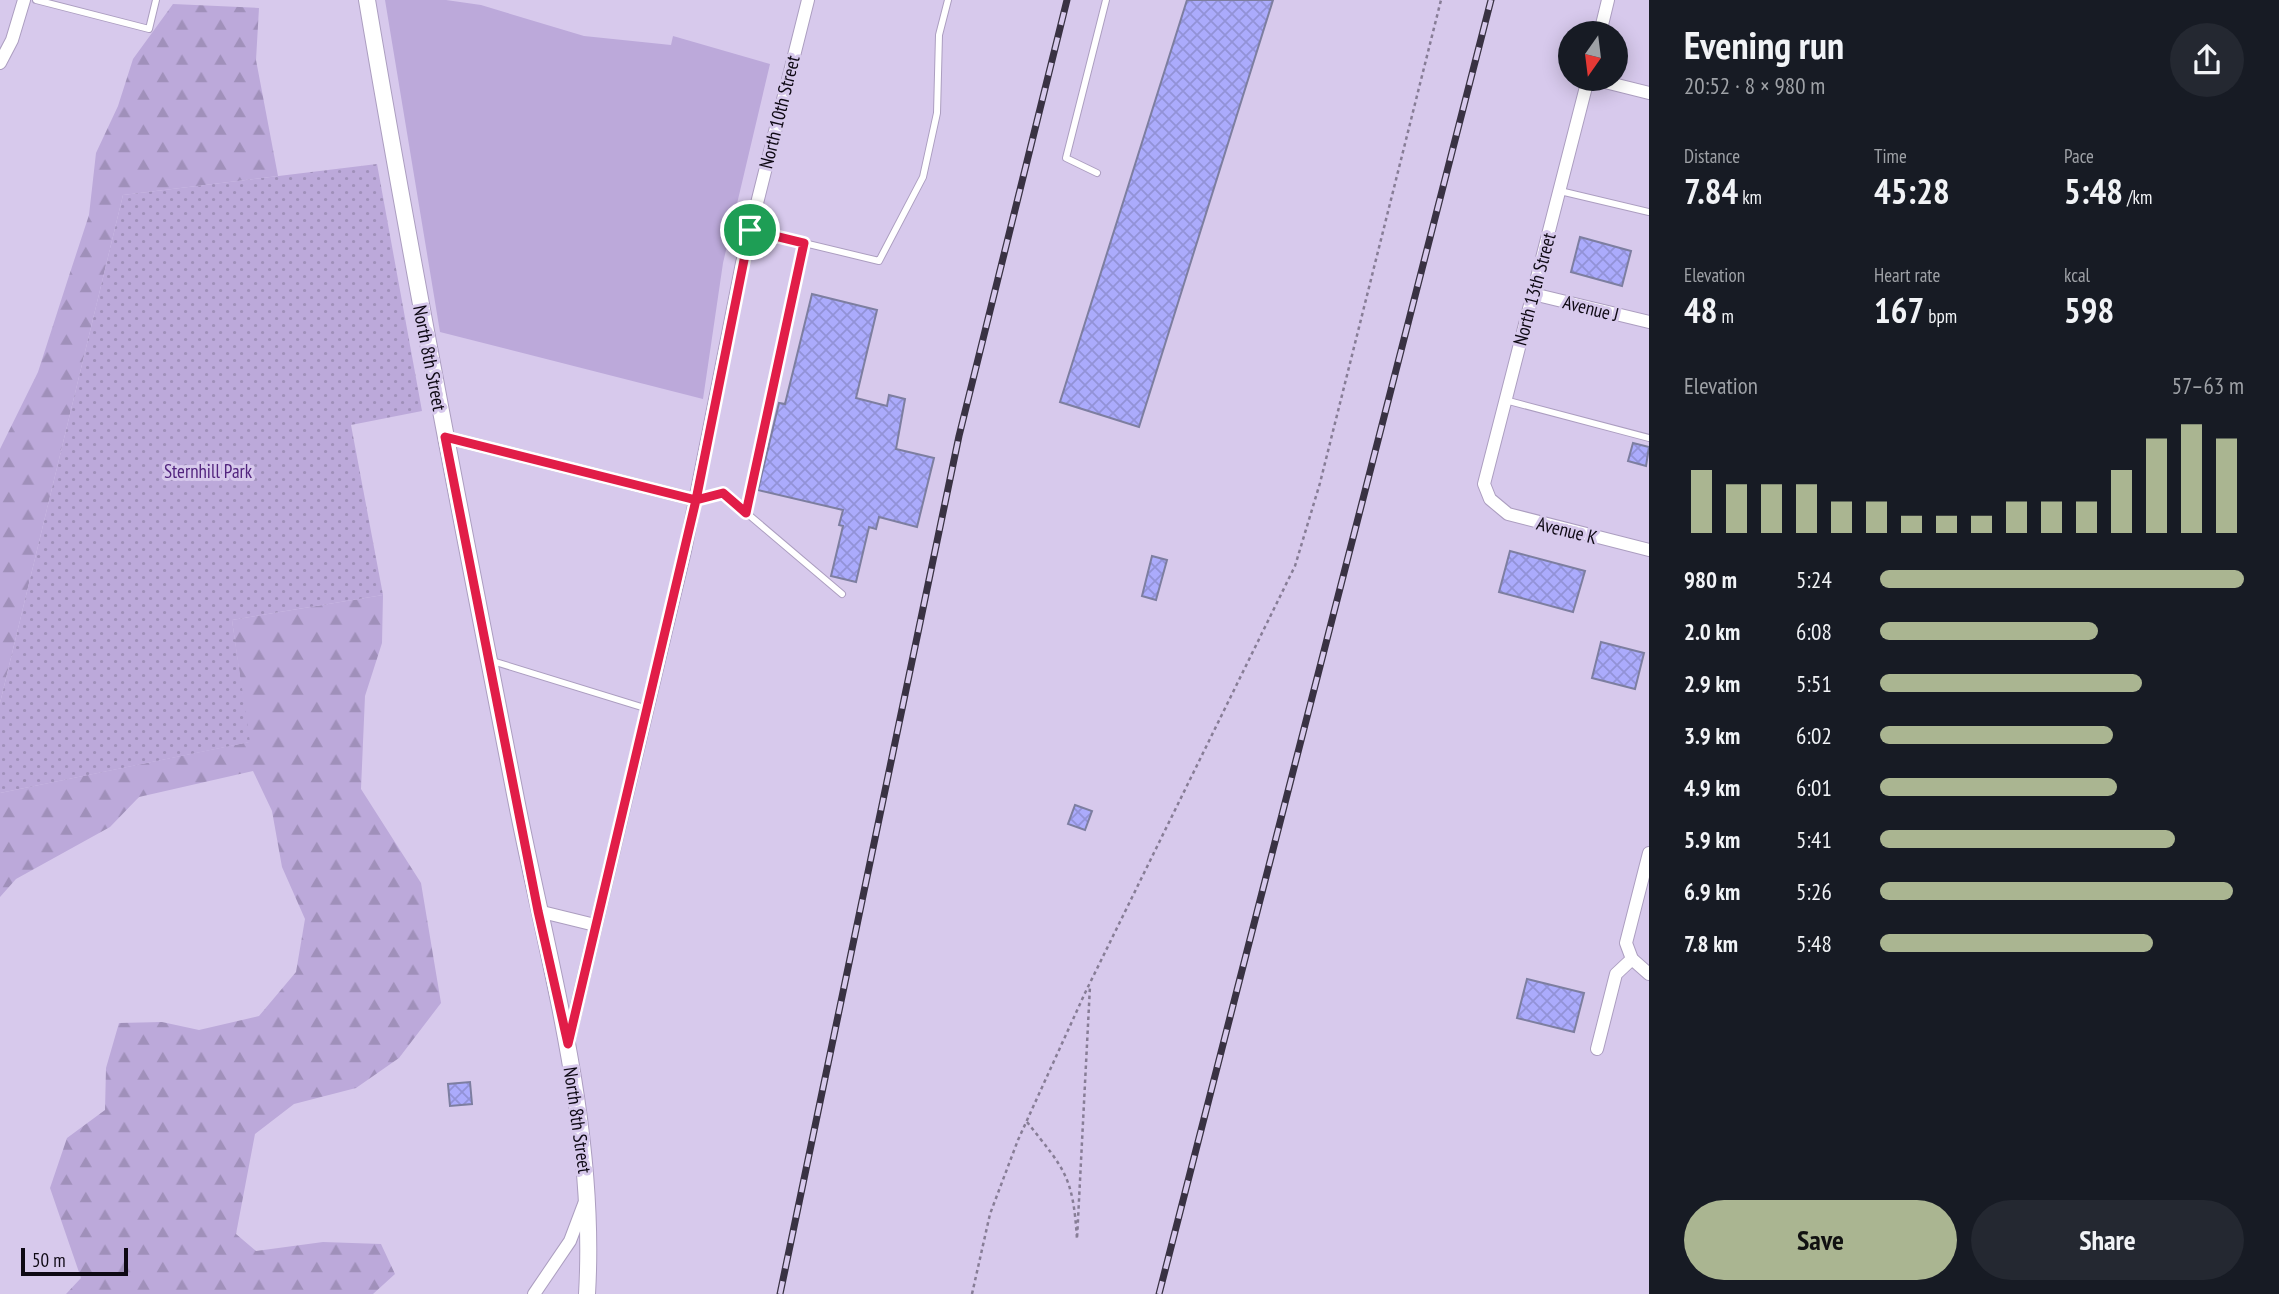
<!DOCTYPE html>
<html lang="en">
<head>
<meta charset="utf-8">
<style>
	:root { --surface:#171b24; --page:#242831; --text:#f1f3f6; --muted:#9ea1a6; --accent:#aab591 }
	body { margin:0; font-family:"PT Sans Narrow",sans-serif; background:var(--page); color:var(--text); height:100vh; display:flex; flex-direction:column; font-size:26px; white-space:nowrap }
	* { box-sizing:border-box; margin:0 }
	p { font-size:23px; color:var(--muted) }
	.icon { flex:none; width:38px; height:38px; fill:none; stroke:currentColor; stroke-width:2; stroke-linecap:round; stroke-linejoin:round }
	.map { position:relative; flex:1; overflow:hidden }
	.sheet { display:flex; flex-direction:column; background:var(--surface); width:630px }
	.sheet>* { flex:none }
	.needle { width:46px; rotate:194deg }
	.tools { position:absolute; left:1558px; top:21px; display:grid; gap:14px }
	.tools a { display:grid; place-items:center; width:70px; height:70px; border-radius:50%; background:var(--surface); box-shadow:0 4px 18px #0003; font-size:35px }
	.scale { position:absolute; left:21px; bottom:18px; width:107px; box-sizing:border-box; padding-left:7px; border:4px solid #0e0914; border-top:0; font-size:19px; line-height:24px; white-space:nowrap; color:#0e0914; -webkit-text-stroke:5px #d7c9ec; paint-order:stroke }
	.pin { position:absolute; display:grid; place-items:center; width:60px; height:60px; color:#fff; margin:-30px; border:4px solid #fff; border-radius:50%; box-shadow:0 2px 7px #0007 }
	.round { display:grid; place-items:center; flex:none; width:74px; height:74px; border-radius:37px; background:var(--page) }
	.headline { display:flex; align-items:center; justify-content:space-between; height:119px; padding:0 35px }
	h1 { font-size:38px; font-weight:700; line-height:52px }
	.metrics { display:grid; grid-template-columns:repeat(3,1fr); gap:10px; height:119px; padding:7px 35px }
	.metrics div { display:grid; align-content:center }
	.metrics b { font-size:35px; font-weight:700 }
	.metrics small { font-size:19px; font-weight:400 }
	.metrics p { font-size:19px }
	.chart { height:196px; padding:14px 35px }
	.chart p { display:flex; justify-content:space-between }
	.chart svg { width:100%; height:126px; margin-top:7px; stroke:var(--accent); stroke-width:6 }
	.cta { display:flex; gap:14px; margin-top:auto; padding:14px 35px }
	.cta a { flex:1; height:80px; border-radius:42px; background:var(--accent); color:#111; font-size:28px; font-weight:700; line-height:80px; text-align:center }
	.cta a+a { background:var(--page); color:var(--text) }
	ul { padding:0 35px; list-style:none; font-size:23px }
	li { display:grid; grid-template-columns:112px 84px 1fr; align-items:center; height:52px }
	li i { height:18px; border-radius:9px; background:var(--accent) }
	main { display:flex; flex:1; min-height:0 }
	.map>svg:first-child { display:block }
</style>
</head>
<body>
<main>
<div class="map">
<svg width="1649" height="1294" viewBox="0 0 1649 1294">
	<defs>
		<pattern id="forest-firs" width="22" height="20" patternUnits="userSpaceOnUse" patternTransform="scale(1.75)"><rect width="22" height="20" fill="#bca9da"/><path d="M5 1l3.5 6h-7zM16 11l3.5 6h-7z" fill="#a090ba"/></pattern>
		<pattern id="park-dots" width="8" height="8" patternUnits="userSpaceOnUse" patternTransform="scale(1.75)"><rect width="8" height="8" fill="#bca9da"/><path d="M2 2h.1M6 6h.1" fill="none" stroke="#a090ba" stroke-width="1.8" stroke-linecap="round"/></pattern>
		<pattern id="building-cross-hatch" width="8" height="8" patternUnits="userSpaceOnUse" patternTransform="scale(1.75)"><rect width="8" height="8" fill="#ababfc"/><path d="M0 0l8 8M0 8l8-8" fill="none" stroke="#9292d7"/></pattern>
	</defs>
	<rect width="100%" height="100%" fill="#d7c9ec"/>
	<polygon fill="#bca9da" points="385,0 446,0 481,5 584,36 671,45 673,36 770,64 723,263 703,399 440,332"/>
	<g fill="url(#forest-firs)">
		<polygon points="173,4 259,8 256,60 278,176 123,195 0,703 0,449 38,372 67,282 89,215 96,153 118,106 133,59"/>
		<polygon points="383,595 382,643 365,696 361,789 421,883 441,1003 399,1058 356,1088 294,1104 255,1134 236,1234 256,1251 323,1242 381,1244 395,1274 373,1294 66,1294 81,1278 50,1188 67,1138 105,1110 106,1068 119,1023 162,1022 199,1030 259,1016 296,972 305,919 282,867 272,811 253,771 139,797 110,827 16,879 0,897 0,793 249,742 232,620"/>
	</g>
	<polygon fill="url(#park-dots)" points="377,164 422,411 351,425 383,595 232,620 250,742 0,793 0,703 123,195"/>
	<g fill="url(#building-cross-hatch)" stroke="#7d7ea0" stroke-width="2">
		<polygon points="1187,0 1273,0 1139,427 1060,402"/>
		<polygon points="1580,237 1631,251 1622,286 1571,272"/>
		<polygon points="812,294 877,310 856,398 887,406 889,395 905,399 896,449 934,458 917,527 879,517 876,529 869,527 856,582 831,576 843,526 839,525 843,510 758,490 779,403 785,404"/>
		<polygon points="1633,443 1649,447 1646,466 1628,461"/>
		<polygon points="1510,551 1585,571 1573,612 1499,592"/>
		<polygon points="1152,556 1167,560 1156,600 1142,596"/>
		<polygon points="1601,642 1644,653 1635,689 1592,678"/>
		<polygon points="1075,805 1092,811 1085,830 1068,824"/>
		<polygon points="1527,979 1584,993 1574,1032 1517,1018"/>
		<polygon points="470,1082 472,1104 450,1106 448,1084"/>
	</g>
	<g fill="none" stroke-linecap="round" stroke-linejoin="round">
		<g stroke="#ac9ec0" stroke-width="8">
			<g id="lane">
				<polyline points="36,0 149,29 156,0"/>
				<polyline points="1097,173 1066,158 1106,0"/>
				<polyline points="1560,191 1649,212"/>
				<polyline points="750,230 879,261 923,177 937,113 939,35 948,0"/>
				<polyline points="1505,400 1649,438"/>
				<polyline points="696,500 723,493 842,594"/>
				<polyline points="746,513 804,243"/>
				<polyline points="489,660 648,709"/>
			</g>
		</g>
		<g stroke="#ac9ec0" stroke-width="14">
			<g id="street">
				<polyline points="1600,33 1608,0"/>
				<polyline points="0,63 12,40 24,0"/>
				<polyline points="1588,79 1484,484 1490,499 1508,514 1649,550"/>
				<polyline points="1593,79 1649,93"/>
				<polyline points="1533,294 1649,322"/>
				<polyline points="445,437 696,500"/>
				<polyline points="1649,853 1626,943 1632,959 1649,974"/>
				<polyline points="538,911 595,925"/>
				<polyline points="568,1043 685,551 742,263 808,0"/>
				<polyline points="1597,1049 1616,974 1632,959"/>
				<polyline points="534,1294 570,1241 584,1204"/>
			</g>
		</g>
		<g stroke="#ac9ec0" stroke-width="18">
			<path id="secondary" d="M367 0C412 267 464 533 516 799 548 962 597 1126 587 1294"/>
		</g>
		<g stroke="#877d96" stroke-width="2.5" stroke-dasharray="3.5 3.5" stroke-linecap="butt">
			<path d="M1027 1122C1065 1170 1073 1176 1077 1239L1090 986"/>
			<polyline points="972,1294 990,1214 1018,1140 1085,993 1295,566 1320,483 1441,0"/>
		</g>
		<use href="#lane" stroke="#fff" stroke-width="6"/>
		<use href="#street" stroke="#fff" stroke-width="12"/>
		<use href="#secondary" stroke="#fff" stroke-width="16"/>
		<g stroke="#393243" stroke-width="7">
			<g id="rail">
				<polyline points="780,1294 959,436 1067,0"/>
				<polyline points="1159,1294 1491,0"/>
			</g>
		</g>
		<use href="#rail" stroke="#d7c9ec" stroke-width="4.5" stroke-dasharray="13" stroke-linecap="butt"/>
	</g>
	<g fill="none" stroke-linecap="round" stroke-linejoin="round">
		<g stroke="#fff" stroke-width="14">
			<polyline id="route" points="750,230 696,500 445,437 538,911 568,1044 696,500 723,493 746,513 804,243 750,230"/>
		</g>
		<use href="#route" stroke="#e11d48" stroke-width="9"/>
	</g>
	<g text-anchor="middle" stroke-width="6" stroke-linejoin="round" paint-order="stroke">
		<g font-size="19" fill="#0e0914" stroke="#d7c9ec">
			<text transform="translate(779 112) rotate(-76)" y="7">North 10th Street</text>
			<text transform="translate(1534 289) rotate(-75)" y="7">North 13th Street</text>
			<text transform="translate(1591 308) rotate(14)" y="7">Avenue J</text>
			<text transform="translate(430 358) rotate(79)" y="7">North 8th Street</text>
			<text transform="translate(1567 530) rotate(14)" y="7">Avenue K</text>
			<text transform="translate(578 1120) rotate(82)" y="7">North 8th Street</text>
		</g>
		<g font-size="19" fill="#52247e" stroke="#d7c9ec">
			<text x="208" y="478">Sternhill Park</text>
		</g>
	</g>
</svg>
<div class="tools">
<a><svg class="needle" viewBox="-14 -14 28 28"><path d="M0-13l5 13h-10z" fill="#e53935"/><path d="M0 13l5-13h-10z" fill="#9ea1a6"/></svg></a>
</div>
<div class="scale">50 m</div>
<div class="pin" style="left:750px;top:230px;background:#1e9e55"><svg class="icon" aria-label="arrive" viewBox="0 0 24 24"><path d="M6 21V4h12l-3 4 3 4H6"/></svg></div>
</div>
<section class="sheet">
<div class="headline"><div><h1>Evening run</h1><p>20:52 · 8 × 980 m</p></div><a class="round"><svg class="icon" aria-label="share" viewBox="0 0 24 24"><path d="M12 15V3M7 8l5-5 5 5M5 13v7h14v-7"/></svg></a></div>
<div class="metrics">
<div><p>Distance</p><b>7.84<small> km</small></b></div>
<div><p>Time</p><b>45:28</b></div>
<div><p>Pace</p><b>5:48<small> /km</small></b></div>
</div>
<div class="metrics">
<div><p>Elevation</p><b>48<small> m</small></b></div>
<div><p>Heart rate</p><b>167<small> bpm</small></b></div>
<div><p>kcal</p><b>598</b></div>
</div>
<div class="chart"><p><span>Elevation</span>57–63 m</p>
<svg viewBox="0 0 160 44" preserveAspectRatio="none"><path d="M5 44V22M15 44V27M25 44V27M35 44V27M45 44V33M55 44V33M65 44V38M75 44V38M85 44V38M95 44V33M105 44V33M115 44V33M125 44V22M135 44V11M145 44V6M155 44V11"/></svg>
</div>
<ul>
<li><b>980 m</b>5:24<i style="width:100%"></i></li>
<li><b>2.0 km</b>6:08<i style="width:60%"></i></li>
<li><b>2.9 km</b>5:51<i style="width:72%"></i></li>
<li><b>3.9 km</b>6:02<i style="width:64%"></i></li>
<li><b>4.9 km</b>6:01<i style="width:65%"></i></li>
<li><b>5.9 km</b>5:41<i style="width:81%"></i></li>
<li><b>6.9 km</b>5:26<i style="width:97%"></i></li>
<li><b>7.8 km</b>5:48<i style="width:75%"></i></li>
</ul>
<div class="cta"><a>Save</a><a>Share</a></div>
</section>
</main>
</body>
</html>
